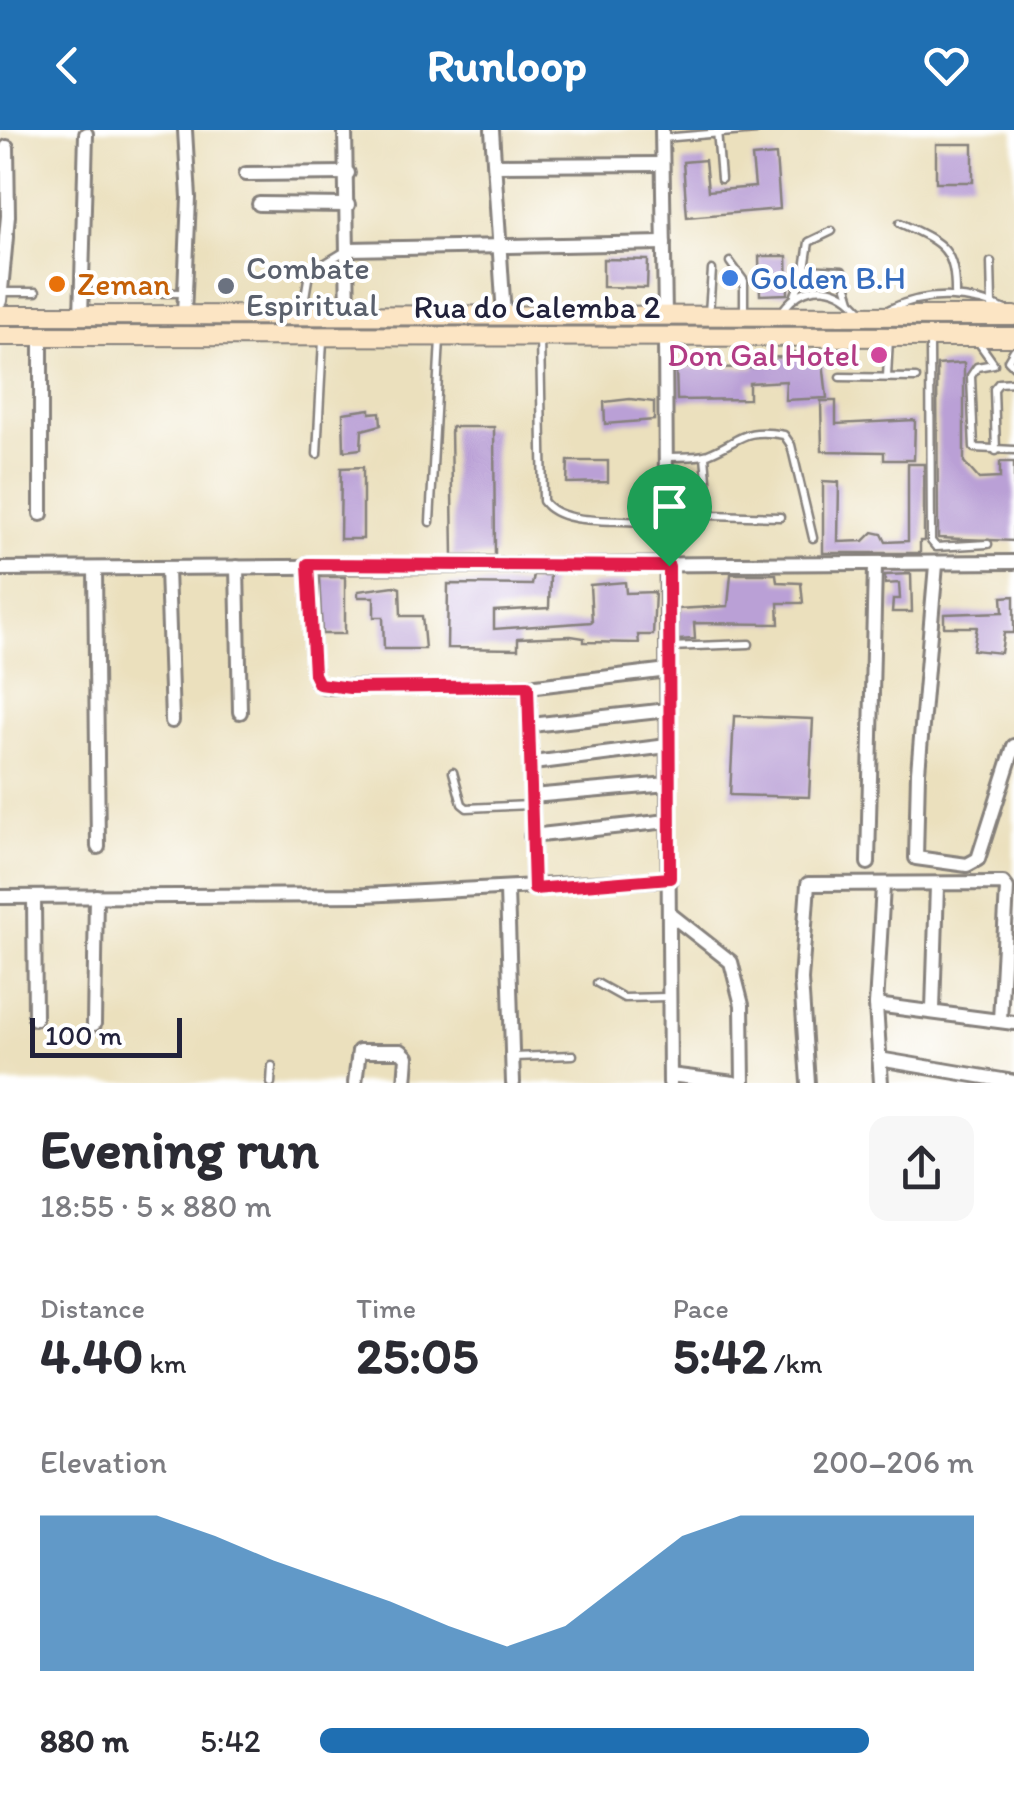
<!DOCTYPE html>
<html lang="en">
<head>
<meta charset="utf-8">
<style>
	:root { --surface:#fff; --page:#f7f7f7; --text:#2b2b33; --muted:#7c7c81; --accent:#1f6fb2 }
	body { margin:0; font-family:Itim,sans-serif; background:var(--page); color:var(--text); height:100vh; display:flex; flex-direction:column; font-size:38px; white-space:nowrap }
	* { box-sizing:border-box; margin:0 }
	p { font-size:32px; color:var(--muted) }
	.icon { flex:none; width:55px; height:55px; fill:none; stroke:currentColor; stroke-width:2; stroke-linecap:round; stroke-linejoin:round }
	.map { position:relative; height:953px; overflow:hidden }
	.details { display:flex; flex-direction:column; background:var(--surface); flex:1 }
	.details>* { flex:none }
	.scale { position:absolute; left:30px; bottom:25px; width:152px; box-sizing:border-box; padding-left:10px; border:5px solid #22223b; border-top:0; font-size:28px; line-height:35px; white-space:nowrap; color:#22223b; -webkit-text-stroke:8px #fff; paint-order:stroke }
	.pin { position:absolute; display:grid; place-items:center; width:85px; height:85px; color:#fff; margin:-102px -42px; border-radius:50% 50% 50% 0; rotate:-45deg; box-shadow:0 0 10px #0007 }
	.pin .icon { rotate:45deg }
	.round { display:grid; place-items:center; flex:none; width:105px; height:105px; border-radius:20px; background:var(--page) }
	.overview { display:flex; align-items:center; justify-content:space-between; height:170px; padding:0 40px }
	h1 { font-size:55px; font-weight:800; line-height:75px }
	.metrics { display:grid; grid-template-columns:repeat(3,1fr); gap:15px; height:170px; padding:10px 40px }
	.metrics div { display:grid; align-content:center }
	.metrics b { font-size:50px; font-weight:800 }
	.metrics small { font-size:28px; font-weight:400 }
	.metrics p { font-size:28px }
	.chart { height:280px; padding:20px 40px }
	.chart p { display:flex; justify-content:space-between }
	.chart svg { width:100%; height:180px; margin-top:10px; fill:var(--accent); opacity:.7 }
	ul { padding:0 40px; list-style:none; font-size:32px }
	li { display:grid; grid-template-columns:160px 120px 1fr; align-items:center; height:75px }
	li i { height:25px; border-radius:12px; background:var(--accent) }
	header { display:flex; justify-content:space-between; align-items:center; height:130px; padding:0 40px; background:var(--accent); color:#fff; font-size:45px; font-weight:800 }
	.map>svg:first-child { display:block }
</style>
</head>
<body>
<header><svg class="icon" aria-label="back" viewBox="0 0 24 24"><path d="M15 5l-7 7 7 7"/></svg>Runloop<svg class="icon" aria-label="heart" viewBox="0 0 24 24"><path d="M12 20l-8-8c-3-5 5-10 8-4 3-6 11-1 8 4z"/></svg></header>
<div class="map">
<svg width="1014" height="953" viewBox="0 0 1014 953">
	<rect width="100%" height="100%" fill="#fff"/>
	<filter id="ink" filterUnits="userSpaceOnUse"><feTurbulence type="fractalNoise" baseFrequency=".01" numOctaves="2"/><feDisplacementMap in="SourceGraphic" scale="20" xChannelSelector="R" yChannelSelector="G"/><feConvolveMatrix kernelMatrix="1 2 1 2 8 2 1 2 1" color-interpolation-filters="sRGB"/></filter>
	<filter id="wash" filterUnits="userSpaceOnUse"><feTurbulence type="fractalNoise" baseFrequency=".0048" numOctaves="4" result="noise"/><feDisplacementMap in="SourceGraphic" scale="40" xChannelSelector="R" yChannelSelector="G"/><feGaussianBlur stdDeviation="2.25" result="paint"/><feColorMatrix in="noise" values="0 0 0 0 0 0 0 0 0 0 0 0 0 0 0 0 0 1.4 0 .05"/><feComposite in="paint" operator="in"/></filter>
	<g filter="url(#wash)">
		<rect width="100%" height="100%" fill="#ebe0bd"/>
		<g id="blocks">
			<g fill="#baa0d6">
				<rect x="936" y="14" width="37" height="38"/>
				<polygon points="776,25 780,79 687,87 683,32 705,30 708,61 755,57 752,27"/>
				<polygon points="759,126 787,126 788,164 760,165"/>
				<polygon points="603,129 648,130 647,158 603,157"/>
				<polygon points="787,222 822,222 827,268 785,270 786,251 749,253 749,269 677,270 676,237 754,238 755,228 787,227"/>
				<polygon points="964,233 964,332 979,349 1000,348 1000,332 1014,332 1014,411 938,408 937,235"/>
				<polygon points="630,269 654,272 654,290 605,294 604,272"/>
				<polygon points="821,271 836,271 836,294 915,290 914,330 884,330 884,322 822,321"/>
				<polygon points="370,279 370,283 380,282 381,295 362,300 361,319 344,321 343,283"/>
				<polygon points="451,297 494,297 495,426 453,426"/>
				<polygon points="568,331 608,331 608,352 567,353"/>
				<polygon points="908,334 924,334 924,411 920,411 920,423 823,423 823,351 839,352 838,412 864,411 873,402 882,404 886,412 908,411"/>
				<polygon points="363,337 363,409 340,409 341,338"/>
				<polygon points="731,444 776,444 777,452 801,453 803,473 778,473 779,494 694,493 695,509 678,510 678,479 728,476"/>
				<polygon points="911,444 912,482 892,482 893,469 900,469 899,453 885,454 885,445"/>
				<polygon points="534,445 550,445 549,478 494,481 494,499 592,492 590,455 625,452 626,463 655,462 653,505 638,505 639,513 584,512 584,508 571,506 518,508 518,519 447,518 448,454 532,455"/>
				<polygon points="319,447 345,447 345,504 322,504"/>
				<polygon points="394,456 400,458 401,486 422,486 425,519 384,519 383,487 374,487 374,467 358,467 358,461"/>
				<polygon points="1014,466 1014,503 1004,503 1001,523 973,520 977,497 944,497 944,484 1003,482 1002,467"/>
				<polygon points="734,586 813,589 809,667 730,665"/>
			</g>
		</g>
	</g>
	<g filter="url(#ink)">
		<use href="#blocks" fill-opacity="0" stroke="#86817c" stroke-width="2.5"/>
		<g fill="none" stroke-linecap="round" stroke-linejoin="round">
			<g stroke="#86817c" stroke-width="11">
				<g id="lane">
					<polyline points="717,0 721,49"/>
					<polyline points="663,8 756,0"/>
					<path d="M900 93C942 113 956 117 955 167"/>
					<polyline points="730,132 744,151 744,186"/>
					<polyline points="991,132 992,174"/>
					<polyline points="805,139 809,112 832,101"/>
					<polyline points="2,162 36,162"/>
					<polyline points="82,162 183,163"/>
					<polyline points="795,165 805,139 842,141 851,170"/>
					<path d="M890 179C927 161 972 164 1008 181"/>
					<path d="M783 180C807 148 840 154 863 183"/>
					<polyline points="709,183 712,140"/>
					<polyline points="302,185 309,143 347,120"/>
					<path d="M540 207 543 371C560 395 610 389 638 392"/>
					<polyline points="930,210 931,411 936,417 988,414"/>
					<polyline points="979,213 994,234 977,237 971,246 974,318 1014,320"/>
					<polyline points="1014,220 1008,230 1014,236"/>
					<polyline points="840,247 916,248"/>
					<polyline points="887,247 889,208"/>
					<polyline points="996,321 994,259 999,253 1014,252"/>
					<polyline points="317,324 323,210"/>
					<polyline points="705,326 710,385 780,387"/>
					<path d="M668 327C680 326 696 328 708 324 741 311 742 297 784 305L791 315 813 408"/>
					<polyline points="430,392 440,209"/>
					<polyline points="669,517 749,514"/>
					<polyline points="453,642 462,674 467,678 530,675"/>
					<polyline points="597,853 624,868 667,867"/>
					<polyline points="513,927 573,925"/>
					<polyline points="271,953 272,936"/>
				</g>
			</g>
			<g stroke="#86817c" stroke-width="18">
				<g id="street">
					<polyline points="345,0 348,186"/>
					<polyline points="492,0 504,186"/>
					<polyline points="662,0 665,186"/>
					<polyline points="495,35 662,34"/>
					<polyline points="246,44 348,43"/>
					<polyline points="259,74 348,75"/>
					<polyline points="349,119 664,113"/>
					<polyline points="0,171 8,86 7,17"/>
					<polyline points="184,185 189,68 185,0"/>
					<polyline points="81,187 86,4"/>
					<polyline points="665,207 670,953"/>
					<polyline points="41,384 41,205"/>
					<polyline points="308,434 314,544 319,554 327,557 528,557 668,540"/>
					<polyline points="936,435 918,642 916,728 967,735 978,729 1014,616"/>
					<polyline points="237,437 240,582"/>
					<polyline points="0,439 1014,432"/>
					<polyline points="95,439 98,717"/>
					<polyline points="167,439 172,591"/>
					<polyline points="528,557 534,759"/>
					<polyline points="531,595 668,580"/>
					<polyline points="533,633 667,616"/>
					<polyline points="532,666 668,654"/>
					<polyline points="531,706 668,691"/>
					<polyline points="868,733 875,436"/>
					<polyline points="507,760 513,953"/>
					<polyline points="0,767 365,765 670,749"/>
					<polyline points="34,767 35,889"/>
					<polyline points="670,784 731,832 742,875 743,953"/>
					<polyline points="876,875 1014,893"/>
					<polyline points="933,879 937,756"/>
					<polyline points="94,894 96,766"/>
					<polyline points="879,929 1014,952"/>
					<polyline points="670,945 734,953"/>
					<polyline points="355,953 359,921 401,921 407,927 405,953"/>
					<polyline points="808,953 801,850 808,754 1003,753 1007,758 1000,890"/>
					<polyline points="881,953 876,875 883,756"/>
				</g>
			</g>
			<g stroke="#86817c" stroke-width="22">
				<g id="secondary">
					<polyline points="0,185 1014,186"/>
					<polyline points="0,206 1014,207"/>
				</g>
			</g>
			<use href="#lane" stroke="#fff" stroke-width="6"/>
			<use href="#street" stroke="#fff" stroke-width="12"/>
			<use href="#secondary" stroke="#fce5c4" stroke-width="18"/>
		</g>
	</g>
	<g fill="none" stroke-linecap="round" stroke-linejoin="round" filter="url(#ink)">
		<g stroke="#fff" stroke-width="20">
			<polygon id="route" points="308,434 669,436 670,748 534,759 528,556 350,558 319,554 314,544"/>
		</g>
		<use href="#route" stroke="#e11d48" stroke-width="12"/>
	</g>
	<circle fill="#3f7fe0" stroke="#fff" stroke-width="4" cx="730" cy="148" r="10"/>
	<circle fill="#e8710a" stroke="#fff" stroke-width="4" cx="57" cy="154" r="10"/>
	<circle fill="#6b7280" stroke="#fff" stroke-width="4" cx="226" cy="156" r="10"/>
	<circle fill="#d1479c" stroke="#fff" stroke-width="4" cx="879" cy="225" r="10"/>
	<g text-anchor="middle" stroke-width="8" stroke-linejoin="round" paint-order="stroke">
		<g font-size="32" fill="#5b616d" stroke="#fff" text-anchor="start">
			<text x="246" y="149">Combate<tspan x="246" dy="37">Espiritual</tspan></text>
		</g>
		<g font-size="32" fill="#366cbe" stroke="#fff" text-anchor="start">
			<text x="750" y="159">Golden B.H</text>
		</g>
		<g font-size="32" fill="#c56008" stroke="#fff" text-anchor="start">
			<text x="77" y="165">Zeman</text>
		</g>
		<g font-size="32" fill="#22223b" stroke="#fff">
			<text x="537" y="188">Rua do Calemba 2</text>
		</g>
		<g font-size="32" fill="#b23c85" stroke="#fff" text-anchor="end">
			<text x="859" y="236">Don Gal Hotel</text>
		</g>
	</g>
</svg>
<div class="scale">100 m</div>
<div class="pin" style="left:669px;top:436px;background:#1e9e55"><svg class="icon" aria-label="arrive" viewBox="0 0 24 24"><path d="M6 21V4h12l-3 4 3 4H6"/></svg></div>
</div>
<section class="details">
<div class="overview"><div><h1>Evening run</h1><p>18:55 · 5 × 880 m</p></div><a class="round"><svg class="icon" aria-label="share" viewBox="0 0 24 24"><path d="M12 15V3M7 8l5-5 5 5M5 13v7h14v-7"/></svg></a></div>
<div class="metrics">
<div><p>Distance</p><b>4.40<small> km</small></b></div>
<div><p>Time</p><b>25:05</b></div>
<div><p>Pace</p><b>5:42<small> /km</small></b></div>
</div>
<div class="chart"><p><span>Elevation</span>200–206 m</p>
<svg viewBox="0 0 160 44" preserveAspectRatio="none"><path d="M0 44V6L10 6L20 6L30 11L40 17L50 22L60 27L70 33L80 38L90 33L100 22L110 11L120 6L130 6L140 6L150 6L160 6V44z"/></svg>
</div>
<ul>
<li><b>880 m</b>5:42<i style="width:84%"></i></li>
</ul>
</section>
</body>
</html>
